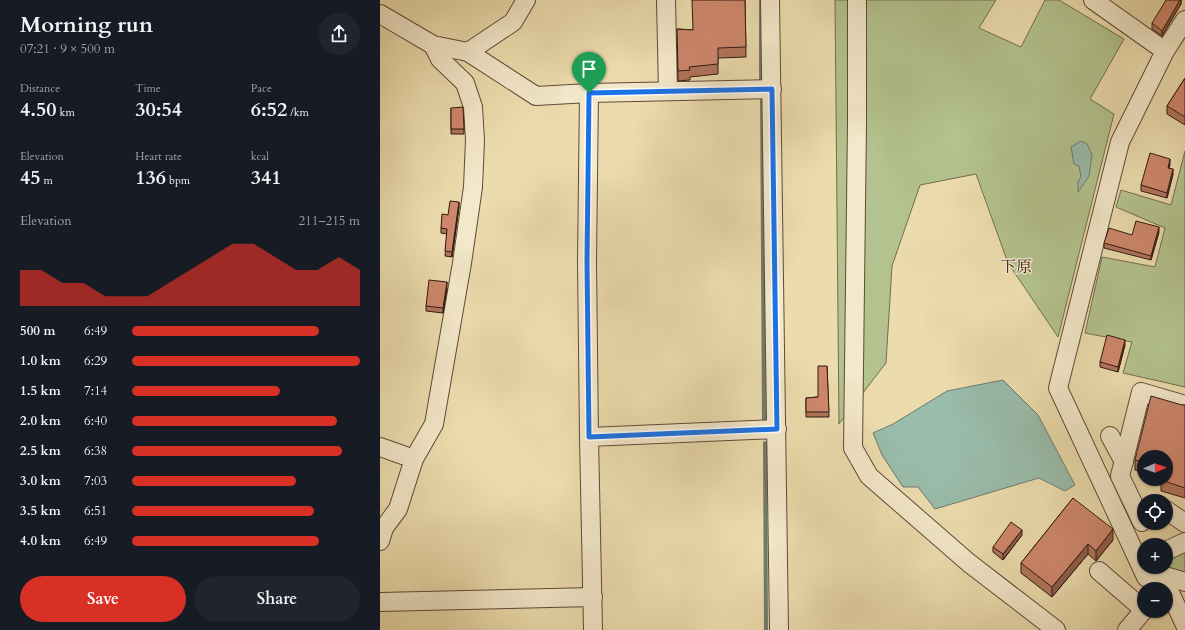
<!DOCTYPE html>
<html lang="en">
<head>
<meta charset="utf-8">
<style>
	:root { --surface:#171b24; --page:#20242c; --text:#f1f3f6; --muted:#9ea1a6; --accent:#d93025 }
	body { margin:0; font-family:Cardo,"Noto Serif JP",serif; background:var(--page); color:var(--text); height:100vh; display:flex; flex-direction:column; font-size:15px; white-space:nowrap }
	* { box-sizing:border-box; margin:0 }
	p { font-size:13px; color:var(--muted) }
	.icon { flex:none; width:22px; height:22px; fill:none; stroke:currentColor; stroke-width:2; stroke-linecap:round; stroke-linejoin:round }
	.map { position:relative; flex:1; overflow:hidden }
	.drawer { display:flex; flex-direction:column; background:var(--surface); width:380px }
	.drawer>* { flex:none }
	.needle { width:26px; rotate:88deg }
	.buttons { position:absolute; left:757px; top:450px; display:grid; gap:8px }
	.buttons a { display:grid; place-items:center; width:36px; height:36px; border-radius:50%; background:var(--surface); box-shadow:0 1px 3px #0004; font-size:20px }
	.pin { position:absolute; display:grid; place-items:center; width:34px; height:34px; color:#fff; margin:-41px -17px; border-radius:50% 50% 50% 0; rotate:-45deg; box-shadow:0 0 4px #0007 }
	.pin .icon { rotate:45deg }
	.round { display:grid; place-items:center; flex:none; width:42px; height:42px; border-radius:21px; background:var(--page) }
	.overview { display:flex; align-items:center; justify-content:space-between; height:68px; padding:0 20px }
	h1 { font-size:22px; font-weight:600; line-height:30px }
	.metrics { display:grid; grid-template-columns:repeat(3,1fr); gap:6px; height:68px; padding:4px 20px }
	.metrics div { display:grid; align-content:center }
	.metrics b { font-size:20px; font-weight:600 }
	.metrics small { font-size:11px; font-weight:400 }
	.metrics p { font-size:11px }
	.chart { height:112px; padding:8px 20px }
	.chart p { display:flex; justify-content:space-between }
	.chart svg { width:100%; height:72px; margin-top:4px; fill:var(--accent); opacity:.7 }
	.action { display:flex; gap:8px; margin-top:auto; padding:8px 20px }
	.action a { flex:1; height:46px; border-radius:24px; background:var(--accent); color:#fff; font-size:16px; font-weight:600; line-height:46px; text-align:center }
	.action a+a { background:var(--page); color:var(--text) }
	ul { padding:0 20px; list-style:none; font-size:13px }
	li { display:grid; grid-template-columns:64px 48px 1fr; align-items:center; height:30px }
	li i { height:10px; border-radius:5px; background:var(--accent) }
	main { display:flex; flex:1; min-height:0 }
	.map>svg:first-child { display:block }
</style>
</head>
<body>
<main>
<section class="drawer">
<div class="overview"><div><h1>Morning run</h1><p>07:21 · 9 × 500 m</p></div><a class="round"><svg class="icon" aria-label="share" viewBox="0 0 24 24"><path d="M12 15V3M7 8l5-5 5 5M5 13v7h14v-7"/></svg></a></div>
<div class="metrics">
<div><p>Distance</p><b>4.50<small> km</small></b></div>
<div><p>Time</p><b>30:54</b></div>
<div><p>Pace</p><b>6:52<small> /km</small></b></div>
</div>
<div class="metrics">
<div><p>Elevation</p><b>45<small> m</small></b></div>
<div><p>Heart rate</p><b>136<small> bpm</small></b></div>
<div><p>kcal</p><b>341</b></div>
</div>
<div class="chart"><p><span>Elevation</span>211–215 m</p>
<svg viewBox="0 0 160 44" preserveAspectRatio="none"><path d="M0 44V22L10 22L20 30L30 30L40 38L50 38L60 38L70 30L80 22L90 14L100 6L110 6L120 14L130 22L140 22L150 14L160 22V44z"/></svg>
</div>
<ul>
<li><b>500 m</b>6:49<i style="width:82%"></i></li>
<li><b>1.0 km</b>6:29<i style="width:100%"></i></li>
<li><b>1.5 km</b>7:14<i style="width:65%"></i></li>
<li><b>2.0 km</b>6:40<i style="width:90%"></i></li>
<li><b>2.5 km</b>6:38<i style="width:92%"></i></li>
<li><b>3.0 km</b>7:03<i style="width:72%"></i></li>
<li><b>3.5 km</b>6:51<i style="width:80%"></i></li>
<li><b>4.0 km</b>6:49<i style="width:82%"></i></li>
</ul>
<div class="action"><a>Save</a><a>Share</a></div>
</section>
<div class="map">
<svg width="805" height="630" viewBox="0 0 805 630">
	<rect width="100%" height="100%" fill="#ecdcad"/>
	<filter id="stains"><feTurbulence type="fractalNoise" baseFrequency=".005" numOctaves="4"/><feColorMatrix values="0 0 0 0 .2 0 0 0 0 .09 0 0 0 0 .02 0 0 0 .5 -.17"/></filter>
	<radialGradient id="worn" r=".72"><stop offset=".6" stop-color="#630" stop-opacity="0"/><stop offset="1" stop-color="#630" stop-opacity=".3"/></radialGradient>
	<g fill="#b3c28e" stroke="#726e4f">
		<polygon points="455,0 616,0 599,28 641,47 665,0 679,0 744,39 710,99 734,114 678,337 628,263 596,174 540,185 512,266 506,363 459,424"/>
		<polygon points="805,151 805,387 743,373 752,342 705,333 722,257 775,267 785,228 736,207 741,190 791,205"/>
		<polygon points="805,551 805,574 786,567 786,563"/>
	</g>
	<g fill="#99bcab" stroke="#6f7b6d">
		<polygon points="701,141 707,144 712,155 709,176 698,192 698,182 701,177 699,166 694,164 691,147"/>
		<polygon points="623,380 658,415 695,485 685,491 659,478 555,509 538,487 523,487 502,455 493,433 513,424 567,391"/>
	</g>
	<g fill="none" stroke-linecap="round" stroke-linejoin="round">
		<g stroke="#6f7b6d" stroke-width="4">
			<polyline points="381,0 381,80"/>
			<polyline points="382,98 384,424"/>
			<polyline points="385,443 386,630"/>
		</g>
		<g stroke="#5f4a37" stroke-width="20">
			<g id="minor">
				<polyline points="286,0 288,91"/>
				<polyline points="390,0 399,630"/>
				<polyline points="477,0 477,123 473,448 489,476 589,563 676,630"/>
				<polyline points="713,0 785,51"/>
				<polyline points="0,14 53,45 88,52 156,96 209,93 392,89"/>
				<polyline points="805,20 785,51 740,142 678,388 766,577 782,575 805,625"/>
				<polyline points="88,52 133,22 146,0"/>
				<polyline points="209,93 207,262 209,437 213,630"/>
				<polyline points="730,436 744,462"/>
				<polyline points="209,437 397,429"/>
				<polyline points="0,447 34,459"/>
				<polyline points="786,510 805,523"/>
				<polyline points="762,522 740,476 761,392 805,405"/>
				<polyline points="0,541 4,528 18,509 34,459 54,424 82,263 93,187 95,140 93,107 85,83 60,59 53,45"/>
				<polyline points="786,551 805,542"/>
				<polyline points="719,571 764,610 747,630"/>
				<polyline points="782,575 805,582"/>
				<polyline points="0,602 213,597"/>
			</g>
		</g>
		<use href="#minor" stroke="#f3e8ca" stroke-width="18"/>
	</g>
	<g fill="#b1745d" stroke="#301910">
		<polygon points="365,0 366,57 338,58 338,74 310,77 310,80 298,81 297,29 313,30"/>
		<polygon points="801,0 801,4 782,36 772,29 772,23"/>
		<polygon points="805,78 805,125 787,114 787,106"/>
		<polygon points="71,108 84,129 84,134 71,134"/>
		<polygon points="790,164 789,168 793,174 787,198 761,191 761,185"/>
		<polygon points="79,207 72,257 65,256 67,234 61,233 61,228 68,215"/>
		<polygon points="779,232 771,260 724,248 724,243 752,235"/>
		<polygon points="67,288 63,313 46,311 46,306"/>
		<polygon points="745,345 738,372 720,367 720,362"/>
		<polygon points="447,366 449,417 426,417 426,398 438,397"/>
		<polygon points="802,405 805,405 805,498 781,491 781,480 786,479 786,457 764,457 764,472 755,470 755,460"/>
		<polygon points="693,498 733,540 716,561 708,554 672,597 641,573 641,563"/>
		<polygon points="642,535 623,560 613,552 613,547"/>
	</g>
	<g fill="#905e4c" stroke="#301910">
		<polygon points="800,0 801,0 801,4 782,36 782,31"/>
		<polygon points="790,159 790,164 788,173 788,168"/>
		<polygon points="793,169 793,174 787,198 787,193"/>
		<polygon points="79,202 79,207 72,257 72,252"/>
		<polygon points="779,227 779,232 771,260 771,256"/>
		<polygon points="67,282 67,288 63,313 63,308"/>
		<polygon points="745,340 745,345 738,372 738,367"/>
		<polygon points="733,529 733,540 716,561 716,551"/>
		<polygon points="642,530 642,535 623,560 623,554"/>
		<polygon points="708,544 708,554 672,597 672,587"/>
	</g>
	<g fill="#ce876c" stroke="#301910">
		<polygon points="312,0 365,0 366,47 338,48 338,64 309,67 310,70 298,71 297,29 313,30"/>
		<polygon points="786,0 800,0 782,31 772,23"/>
		<polygon points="805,78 805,117 787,106"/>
		<polygon points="83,107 84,129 71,129 71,108"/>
		<polygon points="770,153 790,159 788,168 793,169 787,193 761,185"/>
		<polygon points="70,201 79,202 72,252 65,251 67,229 61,228 62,214 68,215"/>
		<polygon points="756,221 779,227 771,256 724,243 729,228 752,235"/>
		<polygon points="49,280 67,282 63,308 46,306"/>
		<polygon points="727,335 745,340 738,367 720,362"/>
		<polygon points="438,366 447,366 449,412 426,412 426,398 438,397"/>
		<polygon points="771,396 802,405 805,405 805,488 781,480 781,479 786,479 786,457 764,457 764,462 755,460"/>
		<polygon points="693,498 733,529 716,551 708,544 672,587 641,563"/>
		<polygon points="631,522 642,530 623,554 613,547"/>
	</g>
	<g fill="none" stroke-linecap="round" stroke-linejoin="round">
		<g stroke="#fff" stroke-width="8">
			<polygon id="route" points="392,89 397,429 209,437 207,262 209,93"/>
		</g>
		<use href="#route" stroke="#1a73e8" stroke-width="5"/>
	</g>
	<g text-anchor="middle" stroke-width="3" stroke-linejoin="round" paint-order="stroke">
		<g font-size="16" fill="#301910" stroke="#f3e8ca">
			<text x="636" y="272">下原</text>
		</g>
	</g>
	<rect width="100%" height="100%" filter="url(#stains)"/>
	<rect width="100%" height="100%" fill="url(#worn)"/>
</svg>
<div class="buttons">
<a><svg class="needle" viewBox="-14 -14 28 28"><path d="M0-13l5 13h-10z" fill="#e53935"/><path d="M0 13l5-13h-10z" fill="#9ea1a6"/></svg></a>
<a><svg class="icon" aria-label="locate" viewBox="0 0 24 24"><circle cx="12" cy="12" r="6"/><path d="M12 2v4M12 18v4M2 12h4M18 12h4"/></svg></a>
<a>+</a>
<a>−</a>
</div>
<div class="pin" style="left:209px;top:93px;background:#1e9e55"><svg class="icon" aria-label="arrive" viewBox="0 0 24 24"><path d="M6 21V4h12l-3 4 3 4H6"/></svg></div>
</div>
</main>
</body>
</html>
